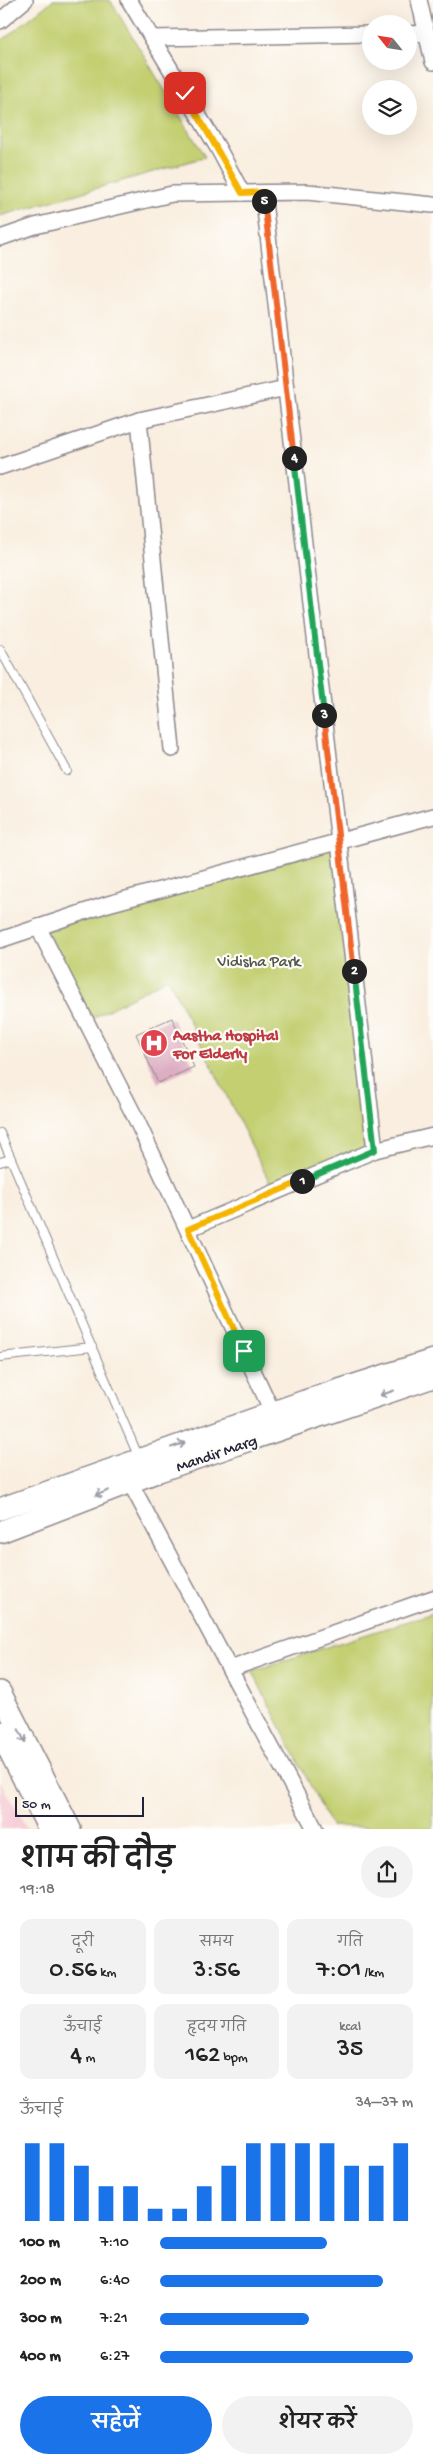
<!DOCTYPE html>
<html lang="hi">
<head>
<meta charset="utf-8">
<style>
	:root { --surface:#fff; --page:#f2f2f2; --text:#222; --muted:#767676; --accent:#1a73e8 }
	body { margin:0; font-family:"Gochi Hand","Playpen Sans Deva",sans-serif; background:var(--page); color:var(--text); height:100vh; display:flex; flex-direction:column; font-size:19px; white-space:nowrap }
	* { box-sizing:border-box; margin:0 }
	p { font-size:16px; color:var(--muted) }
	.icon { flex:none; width:28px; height:28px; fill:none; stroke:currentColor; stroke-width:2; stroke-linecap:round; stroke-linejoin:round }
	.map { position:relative; height:1829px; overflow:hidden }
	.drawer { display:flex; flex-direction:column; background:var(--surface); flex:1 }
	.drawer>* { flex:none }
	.needle { width:32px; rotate:300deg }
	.fabs { position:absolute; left:362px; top:15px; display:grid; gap:10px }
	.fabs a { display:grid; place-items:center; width:55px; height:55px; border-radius:50%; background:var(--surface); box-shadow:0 5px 20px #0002; font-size:25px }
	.scale { position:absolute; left:15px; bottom:12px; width:129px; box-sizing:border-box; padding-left:5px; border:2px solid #22223b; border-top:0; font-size:14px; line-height:18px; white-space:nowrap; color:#22223b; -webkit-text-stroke:4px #fdfcf7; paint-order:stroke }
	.pin { position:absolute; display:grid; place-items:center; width:42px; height:42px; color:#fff; margin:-21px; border-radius:10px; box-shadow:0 2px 8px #0006 }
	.km { position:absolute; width:25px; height:25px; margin:-12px; border-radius:50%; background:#222; color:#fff; font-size:14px; line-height:25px; text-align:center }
	.round { display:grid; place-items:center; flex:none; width:52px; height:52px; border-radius:26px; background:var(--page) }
	.overview { display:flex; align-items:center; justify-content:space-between; height:85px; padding:0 20px }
	h1 { font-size:28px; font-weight:600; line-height:38px }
	.figures { display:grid; grid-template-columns:repeat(3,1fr); gap:8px; height:85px; padding:5px 20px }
	.figures div { display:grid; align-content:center; border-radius:12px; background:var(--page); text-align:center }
	.figures b { font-size:25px; font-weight:600 }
	.figures small { font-size:14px; font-weight:400 }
	.figures p { font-size:14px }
	.chart { height:140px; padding:10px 20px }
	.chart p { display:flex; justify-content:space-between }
	.chart svg { width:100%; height:90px; margin-top:5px; stroke:var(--accent); stroke-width:6 }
	.cta { display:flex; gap:10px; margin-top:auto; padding:10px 20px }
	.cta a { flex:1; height:58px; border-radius:30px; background:var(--accent); color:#fff; font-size:20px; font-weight:600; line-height:58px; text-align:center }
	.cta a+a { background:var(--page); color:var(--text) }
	ul { padding:0 20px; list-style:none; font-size:16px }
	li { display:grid; grid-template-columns:80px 60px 1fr; align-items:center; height:38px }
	li i { height:12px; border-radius:6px; background:var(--accent) }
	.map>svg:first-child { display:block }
</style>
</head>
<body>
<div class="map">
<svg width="433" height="1829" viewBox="0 0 433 1829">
	<rect width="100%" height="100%" fill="#fdfcf7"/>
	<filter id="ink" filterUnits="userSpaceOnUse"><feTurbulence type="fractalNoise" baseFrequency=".02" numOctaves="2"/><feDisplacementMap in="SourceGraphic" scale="10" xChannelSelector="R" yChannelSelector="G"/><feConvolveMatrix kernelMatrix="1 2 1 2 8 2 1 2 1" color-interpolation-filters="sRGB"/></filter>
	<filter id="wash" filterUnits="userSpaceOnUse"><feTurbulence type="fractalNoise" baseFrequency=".0096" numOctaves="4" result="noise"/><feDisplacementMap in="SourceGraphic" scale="20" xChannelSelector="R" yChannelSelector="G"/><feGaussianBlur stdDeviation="1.12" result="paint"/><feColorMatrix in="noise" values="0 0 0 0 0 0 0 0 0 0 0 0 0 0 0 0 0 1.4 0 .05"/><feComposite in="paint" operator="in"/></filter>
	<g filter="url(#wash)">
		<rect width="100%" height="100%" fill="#f9eedf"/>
		<polygon fill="#f6cfd8" points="0,1780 27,1829 0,1829"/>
		<g fill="#c3cf71" stroke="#727856">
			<polygon points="53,0 110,0 205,157 0,216 0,42"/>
			<polygon points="335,847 369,1148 272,1187 168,978 91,1019 46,931 122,906"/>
			<polygon points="433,1613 433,1829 331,1826 252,1671"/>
		</g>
		<g id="blocks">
			<polygon fill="#ddaec2" points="172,1018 194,1067 158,1083 136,1034"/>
		</g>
	</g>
	<g filter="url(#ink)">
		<use href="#blocks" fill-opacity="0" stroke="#8e888d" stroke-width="1"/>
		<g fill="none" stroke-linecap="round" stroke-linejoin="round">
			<g stroke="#8e888d" stroke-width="10">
				<g id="lane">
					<polyline points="0,649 67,771"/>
					<polyline points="0,1133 139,1458"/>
					<polyline points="0,1162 11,1159"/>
					<polyline points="0,1357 92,1347"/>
				</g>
			</g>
			<g stroke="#8e888d" stroke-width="18">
				<g id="street">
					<polyline points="129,0 218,148 242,193"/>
					<polyline points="419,0 433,62"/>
					<polyline points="0,21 25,0"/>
					<polyline points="409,34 427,33"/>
					<polyline points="152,38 371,34"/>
					<polyline points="263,193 375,1150"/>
					<polyline points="0,238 35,226 172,194 307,192 433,205"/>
					<polyline points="139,420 172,749"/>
					<polyline points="0,467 139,420 286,388"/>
					<polyline points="38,927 136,1119 277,1422"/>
					<polyline points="0,940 108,904 433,816"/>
					<polyline points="188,1229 375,1150 433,1136"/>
					<polyline points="125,1473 315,1829"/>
					<polyline points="230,1669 433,1598"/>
				</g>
			</g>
			<g stroke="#8e888d" stroke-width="24">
				<g id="secondary">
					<polyline points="0,1509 305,1401 433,1360"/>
					<polyline points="0,1532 159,1471 433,1377"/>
					<polyline points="0,1692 70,1829"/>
					<polyline points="0,1732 49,1829"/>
				</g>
			</g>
			<use href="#lane" stroke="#fff" stroke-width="8"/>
			<use href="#street" stroke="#fff" stroke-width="15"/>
			<use href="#secondary" stroke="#fff" stroke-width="21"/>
		</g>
		<defs><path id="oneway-shaft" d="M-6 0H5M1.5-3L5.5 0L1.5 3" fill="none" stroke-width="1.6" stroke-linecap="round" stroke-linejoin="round" transform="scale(1.25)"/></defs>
		<g stroke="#9c9ca7">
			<use href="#oneway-shaft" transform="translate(387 1393) rotate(161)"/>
			<use href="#oneway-shaft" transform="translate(178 1445) rotate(-19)"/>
			<use href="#oneway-shaft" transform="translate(102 1493) rotate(159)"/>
			<use href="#oneway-shaft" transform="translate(22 1736) rotate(63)"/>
		</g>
	</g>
	<g fill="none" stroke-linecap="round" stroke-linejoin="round" filter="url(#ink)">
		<g stroke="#fff" stroke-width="10">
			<polyline id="split-1" points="244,1351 188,1229 302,1181"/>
		</g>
		<g stroke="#fff" stroke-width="10">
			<polyline id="split-2" points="302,1181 375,1150 354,971"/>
		</g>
		<g stroke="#fff" stroke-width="10">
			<polyline id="split-3" points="324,715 354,971"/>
		</g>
		<g stroke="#fff" stroke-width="10">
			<polyline id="split-4" points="294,458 324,715"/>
		</g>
		<g stroke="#fff" stroke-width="10">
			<polyline id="split-5" points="264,201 294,458"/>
		</g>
		<g stroke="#fff" stroke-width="10">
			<polyline id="split-6" points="185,93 242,193 264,192 264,201"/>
		</g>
		<use href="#split-1" stroke="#f5b400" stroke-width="6"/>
		<use href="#split-2" stroke="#22a559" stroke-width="6"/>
		<use href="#split-3" stroke="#f0652b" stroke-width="6"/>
		<use href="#split-4" stroke="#22a559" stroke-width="6"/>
		<use href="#split-5" stroke="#f0652b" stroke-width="6"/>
		<use href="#split-6" stroke="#f5b400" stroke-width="6"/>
	</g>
	<defs>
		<g id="hospital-disc" transform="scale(1.4375)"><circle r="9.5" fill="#e0444e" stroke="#fdfcf7"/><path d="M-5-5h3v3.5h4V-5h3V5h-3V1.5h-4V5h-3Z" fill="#fff"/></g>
	</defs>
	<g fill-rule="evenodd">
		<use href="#hospital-disc" x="154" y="1043"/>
	</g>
	<g text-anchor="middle" stroke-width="4.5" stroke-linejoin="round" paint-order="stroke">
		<g font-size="16" fill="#52564b" stroke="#fdfcf7">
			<text x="259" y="966">Vidisha Park</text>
		</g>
		<g font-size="16" font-weight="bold" fill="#be3a42" stroke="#fdfcf7" text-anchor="start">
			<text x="173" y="1040">Aastha Hospital<tspan x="173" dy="18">For Elderly</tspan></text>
		</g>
		<g font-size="16" fill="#22223b" stroke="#fdfcf7">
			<text transform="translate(216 1452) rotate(-19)" y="6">Mandir Marg</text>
		</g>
	</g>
</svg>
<div class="fabs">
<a><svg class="needle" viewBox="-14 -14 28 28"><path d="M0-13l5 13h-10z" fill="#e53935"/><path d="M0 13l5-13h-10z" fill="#767676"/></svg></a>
<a><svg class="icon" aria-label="layers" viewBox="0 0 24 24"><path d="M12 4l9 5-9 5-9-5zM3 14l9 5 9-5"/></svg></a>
</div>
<div class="scale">50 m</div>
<div class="pin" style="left:244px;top:1351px;background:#1e9e55"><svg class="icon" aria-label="arrive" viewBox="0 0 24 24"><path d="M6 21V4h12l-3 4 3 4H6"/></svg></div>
<div class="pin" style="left:185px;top:93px;background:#d93025"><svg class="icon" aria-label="check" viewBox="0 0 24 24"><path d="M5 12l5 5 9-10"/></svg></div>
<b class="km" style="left:302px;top:1181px">1</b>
<b class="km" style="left:354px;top:971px">2</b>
<b class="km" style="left:324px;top:715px">3</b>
<b class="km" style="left:294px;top:458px">4</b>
<b class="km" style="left:264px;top:201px">5</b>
</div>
<section class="drawer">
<div class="overview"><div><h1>शाम की दौड़</h1><p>19:18</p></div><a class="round"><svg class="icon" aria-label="share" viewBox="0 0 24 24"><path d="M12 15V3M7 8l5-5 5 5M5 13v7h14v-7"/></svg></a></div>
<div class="figures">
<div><p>दूरी</p><b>0.56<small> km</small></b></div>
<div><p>समय</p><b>3:56</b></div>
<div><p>गति</p><b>7:01<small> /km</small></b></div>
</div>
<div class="figures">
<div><p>ऊँचाई</p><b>4<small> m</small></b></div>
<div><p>हृदय गति</p><b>162<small> bpm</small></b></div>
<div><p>kcal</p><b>35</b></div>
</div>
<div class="chart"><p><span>ऊँचाई</span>34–37 m</p>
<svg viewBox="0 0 160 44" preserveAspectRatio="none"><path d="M5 44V6M15 44V6M25 44V17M35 44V27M45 44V27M55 44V38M65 44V38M75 44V27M85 44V17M95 44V6M105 44V6M115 44V6M125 44V6M135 44V17M145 44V17M155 44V6"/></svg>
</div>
<ul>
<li><b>100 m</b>7:10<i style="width:66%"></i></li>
<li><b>200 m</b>6:40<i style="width:88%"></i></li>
<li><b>300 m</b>7:21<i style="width:59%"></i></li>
<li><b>400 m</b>6:27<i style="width:100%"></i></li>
</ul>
<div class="cta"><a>सहेजें</a><a>शेयर करें</a></div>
</section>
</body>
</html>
